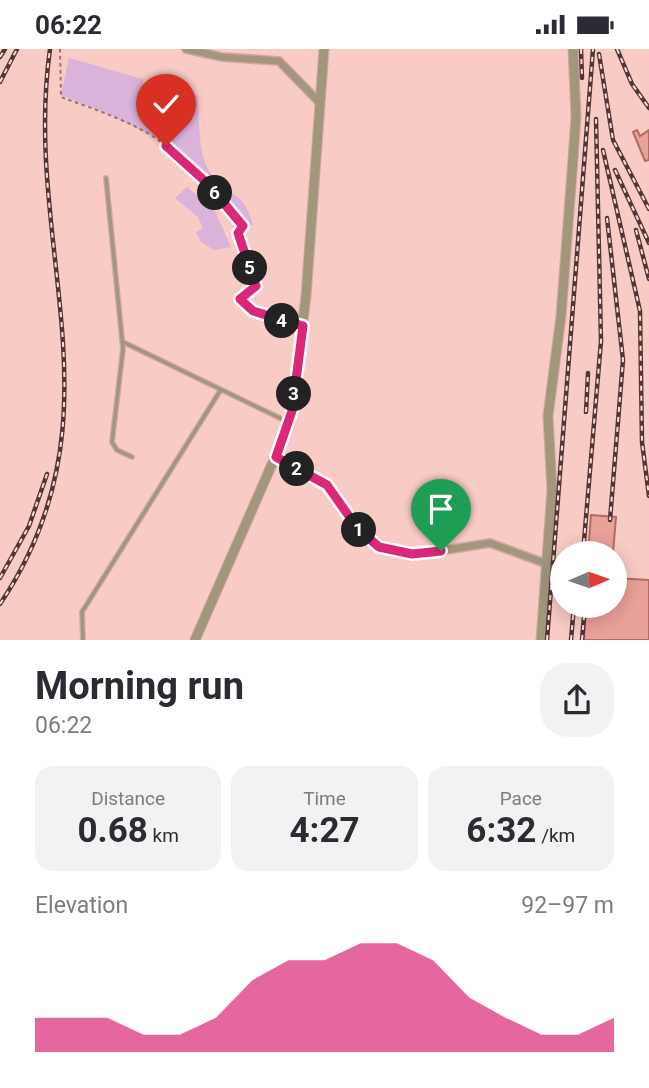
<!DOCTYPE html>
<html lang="en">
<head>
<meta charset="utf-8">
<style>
	:root { --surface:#fff; --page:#f2f2f3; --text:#2b2b33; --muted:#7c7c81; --accent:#db2777 }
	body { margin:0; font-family:Roboto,sans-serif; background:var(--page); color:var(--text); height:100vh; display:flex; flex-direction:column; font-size:26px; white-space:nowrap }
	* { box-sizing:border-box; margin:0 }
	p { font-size:23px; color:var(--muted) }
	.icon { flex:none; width:38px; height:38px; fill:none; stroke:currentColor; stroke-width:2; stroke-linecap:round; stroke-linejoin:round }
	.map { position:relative; height:591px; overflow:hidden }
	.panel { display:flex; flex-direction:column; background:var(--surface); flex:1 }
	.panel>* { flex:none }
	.needle { width:46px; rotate:88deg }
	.fabs { position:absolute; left:550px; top:492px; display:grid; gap:14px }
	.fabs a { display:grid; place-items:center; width:77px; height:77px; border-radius:50%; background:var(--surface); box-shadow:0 4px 18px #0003; font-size:35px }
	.pin { position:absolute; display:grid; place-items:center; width:60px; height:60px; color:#fff; margin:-72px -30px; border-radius:50% 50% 50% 0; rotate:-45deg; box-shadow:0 0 7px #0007 }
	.pin .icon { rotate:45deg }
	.km { position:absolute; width:35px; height:35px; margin:-18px; border-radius:50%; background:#222; color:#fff; font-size:19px; line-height:35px; text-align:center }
	.round { display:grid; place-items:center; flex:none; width:74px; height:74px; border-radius:28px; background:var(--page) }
	.overview { display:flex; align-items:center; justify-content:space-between; height:119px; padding:0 35px }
	h1 { font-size:38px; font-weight:700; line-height:52px }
	.figures { display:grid; grid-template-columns:repeat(3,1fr); gap:10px; height:119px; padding:7px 35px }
	.figures div { display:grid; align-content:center; border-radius:18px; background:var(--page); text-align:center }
	.figures b { font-size:35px; font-weight:700 }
	.figures small { font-size:19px; font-weight:400 }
	.figures p { font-size:19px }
	.chart { height:196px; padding:14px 35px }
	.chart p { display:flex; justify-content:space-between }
	.chart svg { width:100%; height:126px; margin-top:7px; fill:var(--accent); opacity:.7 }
	.status { display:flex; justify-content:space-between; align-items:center; height:49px; padding:0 35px; background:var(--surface); direction:ltr }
	.status svg { height:19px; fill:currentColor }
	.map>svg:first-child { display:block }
</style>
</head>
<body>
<div class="status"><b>06:22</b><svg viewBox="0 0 49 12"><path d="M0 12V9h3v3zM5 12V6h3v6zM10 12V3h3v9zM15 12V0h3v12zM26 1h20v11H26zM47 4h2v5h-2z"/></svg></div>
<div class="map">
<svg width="649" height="591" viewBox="0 0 649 591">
	<rect width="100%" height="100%" fill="#f8cbc5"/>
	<g fill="#d9b3d9">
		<path d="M69 9 143 30V41L197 46C201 71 196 106 212 126 229 148 244 141 253 176L243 178 162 92 111 66 61 46Z"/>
		<polygon points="187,138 215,162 231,198 214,201 201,193 196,183 203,179 198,168 175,149"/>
	</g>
	<g fill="#eaa19a" stroke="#b06d66" stroke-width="2">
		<polygon points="637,81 640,87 649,81 649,111 645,112 633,83"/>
		<polygon points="591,466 616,468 613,504 588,504"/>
		<polygon points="614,529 649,531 649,591 584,591 586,556 614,556"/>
	</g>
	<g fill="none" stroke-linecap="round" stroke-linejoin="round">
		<g stroke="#d2a8a3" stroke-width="6">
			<g id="service">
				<polyline points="106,129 123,300 112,393 117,401 132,408"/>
				<polyline points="240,250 253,262 301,277"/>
				<polyline points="123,293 288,373"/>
				<polyline points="83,591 82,563 220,342"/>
			</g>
		</g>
		<g stroke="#d2a8a3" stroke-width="10">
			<g id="minor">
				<polyline points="186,0 222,8 279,12 320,54"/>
				<polyline points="276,408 327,436 358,480 379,498 421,505 490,494 547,515"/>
			</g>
		</g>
		<g stroke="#d2a8a3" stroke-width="11">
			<g id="tertiary">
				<polyline points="195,591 290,374 306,247 324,0"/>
				<polyline points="541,591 552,441 548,367 561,267 573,110 576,67 573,0"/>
			</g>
		</g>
		<path stroke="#96736f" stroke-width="2" stroke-dasharray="3.5 3.5" stroke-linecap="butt" d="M60 0 61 48C96 61 138 74 168 98 194 119 217 146 239 171L243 177 238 184 256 237 243 246"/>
		<use href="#service" stroke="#a2967c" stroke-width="3.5"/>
		<use href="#minor" stroke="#a2967c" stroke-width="7"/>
		<use href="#tertiary" stroke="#a2967c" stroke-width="9"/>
		<g stroke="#533533" stroke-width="4.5">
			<g id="rail">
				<polyline points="581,0 582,29"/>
				<polyline points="617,0 632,35 649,59"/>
				<polyline points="599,5 613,91 649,160"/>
				<polyline points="0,8 5,0"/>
				<polyline points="0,33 17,0"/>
				<polyline points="603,101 640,262 642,393 649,447"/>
				<polyline points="615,121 649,194"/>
				<polyline points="607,169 623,311 610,471"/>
				<polyline points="636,181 649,230"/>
				<polyline points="586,363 588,324"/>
				<polyline points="583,504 601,292 596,70"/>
				<polyline points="0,529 29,477 47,425"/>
				<path d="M0 555C127 367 22 199 50 0"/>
				<polyline points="547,591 593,0"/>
				<polyline points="571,591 574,556"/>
				<polyline points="582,591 585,556"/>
			</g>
		</g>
		<use href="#rail" stroke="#fbdcd8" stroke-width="2" stroke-dasharray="5" stroke-linecap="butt"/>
	</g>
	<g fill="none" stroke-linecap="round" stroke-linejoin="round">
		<g stroke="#fff" stroke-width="14">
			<polyline id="route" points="166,97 207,134 243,177 238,184 256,237 240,250 253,262 303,277 292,362 276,408 327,436 358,480 379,498 412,505 441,502"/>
		</g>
		<use href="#route" stroke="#db2777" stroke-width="9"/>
	</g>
</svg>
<div class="fabs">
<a><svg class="needle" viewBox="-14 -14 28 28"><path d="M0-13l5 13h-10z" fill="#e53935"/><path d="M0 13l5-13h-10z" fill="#7c7c81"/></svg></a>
</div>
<div class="pin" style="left:441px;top:502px;background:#1e9e55"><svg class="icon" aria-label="arrive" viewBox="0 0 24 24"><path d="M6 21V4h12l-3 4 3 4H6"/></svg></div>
<div class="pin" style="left:166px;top:97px;background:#d93025"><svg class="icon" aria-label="check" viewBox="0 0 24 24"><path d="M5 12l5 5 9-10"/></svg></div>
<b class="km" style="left:359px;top:481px">1</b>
<b class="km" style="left:297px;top:420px">2</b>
<b class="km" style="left:294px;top:345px">3</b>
<b class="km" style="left:282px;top:272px">4</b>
<b class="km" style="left:250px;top:219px">5</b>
<b class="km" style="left:215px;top:144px">6</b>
</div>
<section class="panel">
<div class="overview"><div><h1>Morning run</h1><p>06:22</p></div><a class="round"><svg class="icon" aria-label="share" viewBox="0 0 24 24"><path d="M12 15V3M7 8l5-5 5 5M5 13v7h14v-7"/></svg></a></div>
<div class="figures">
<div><p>Distance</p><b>0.68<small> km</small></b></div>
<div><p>Time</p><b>4:27</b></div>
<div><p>Pace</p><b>6:32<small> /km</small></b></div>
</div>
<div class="chart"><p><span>Elevation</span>92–97 m</p>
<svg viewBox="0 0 160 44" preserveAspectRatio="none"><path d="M0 44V32L10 32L20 32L30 38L40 38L50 32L60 19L70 12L80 12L90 6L100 6L110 12L120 25L130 32L140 38L150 38L160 32V44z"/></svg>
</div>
</section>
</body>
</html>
